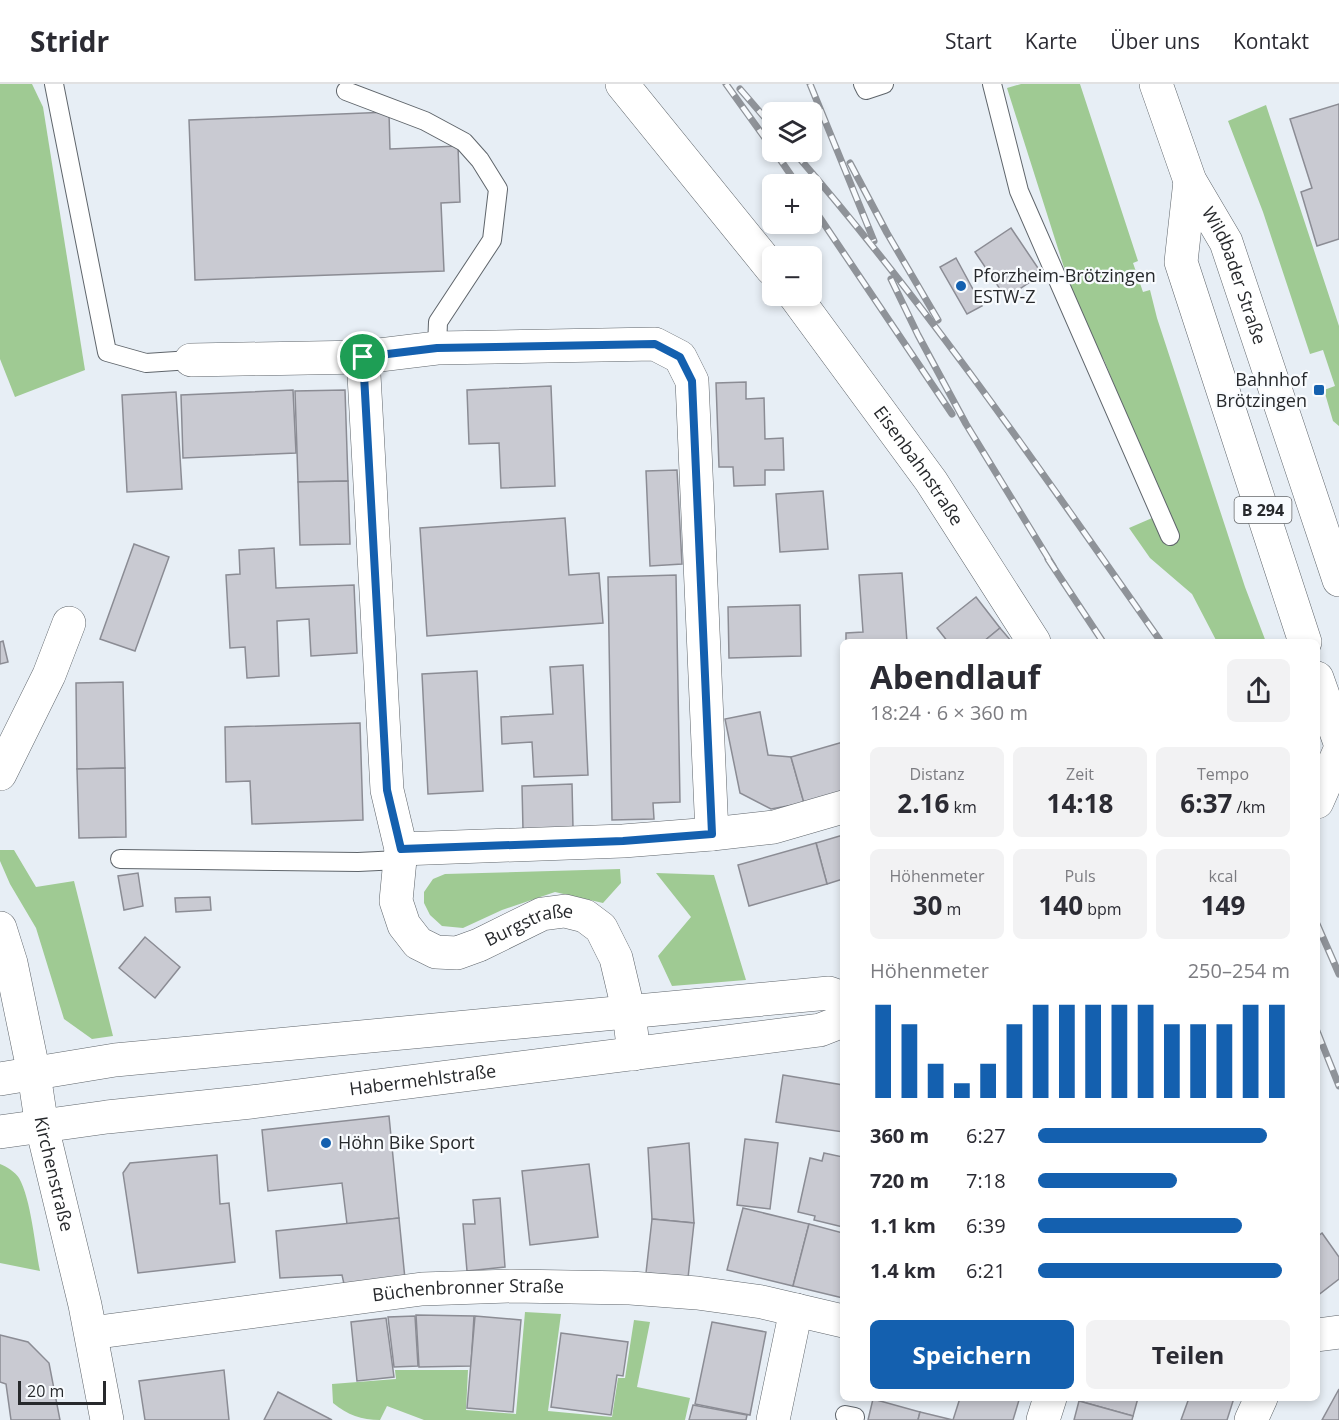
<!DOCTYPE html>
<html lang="de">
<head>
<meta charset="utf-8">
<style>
	:root { --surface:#fff; --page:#f2f2f3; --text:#2b2b33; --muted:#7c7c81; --line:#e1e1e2; --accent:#1460af }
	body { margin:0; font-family:"Open Sans",sans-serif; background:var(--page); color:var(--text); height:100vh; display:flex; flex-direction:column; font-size:22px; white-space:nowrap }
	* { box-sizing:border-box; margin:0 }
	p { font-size:20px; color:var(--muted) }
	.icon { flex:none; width:33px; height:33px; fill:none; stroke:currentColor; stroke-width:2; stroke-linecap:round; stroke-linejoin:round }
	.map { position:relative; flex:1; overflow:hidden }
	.panel { position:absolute; left:840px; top:555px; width:480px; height:762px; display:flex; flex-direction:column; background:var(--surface); border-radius:9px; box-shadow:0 3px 9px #0003 }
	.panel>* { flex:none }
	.fabs { position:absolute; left:762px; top:18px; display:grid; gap:12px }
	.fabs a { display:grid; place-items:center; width:60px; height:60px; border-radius:9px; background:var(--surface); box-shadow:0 3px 9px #0003; font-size:30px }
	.scale { position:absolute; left:18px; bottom:15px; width:88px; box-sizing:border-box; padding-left:6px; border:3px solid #27292c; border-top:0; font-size:16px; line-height:21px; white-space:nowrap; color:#27292c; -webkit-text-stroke:4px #f8fbfe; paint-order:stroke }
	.pin { position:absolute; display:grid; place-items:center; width:51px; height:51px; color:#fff; margin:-26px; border:3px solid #fff; border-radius:50%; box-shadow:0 2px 6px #0007 }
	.round { display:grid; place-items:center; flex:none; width:63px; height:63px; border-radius:9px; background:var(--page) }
	.head { display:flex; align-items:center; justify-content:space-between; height:102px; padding:0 30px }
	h1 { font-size:33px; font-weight:700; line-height:45px }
	.figures { display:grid; grid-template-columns:repeat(3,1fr); gap:9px; height:102px; padding:6px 30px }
	.figures div { display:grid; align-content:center; border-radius:9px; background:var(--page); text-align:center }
	.figures b { font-size:26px; font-weight:700 }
	.figures small { font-size:16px; font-weight:400 }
	.figures p { font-size:16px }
	.chart { height:168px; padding:12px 30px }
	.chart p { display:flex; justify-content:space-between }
	.chart svg { width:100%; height:108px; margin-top:6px; stroke:var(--accent); stroke-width:6 }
	.cta { display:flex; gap:12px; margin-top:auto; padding:12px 30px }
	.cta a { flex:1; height:69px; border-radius:9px; background:var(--accent); color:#fff; font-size:24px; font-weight:700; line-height:69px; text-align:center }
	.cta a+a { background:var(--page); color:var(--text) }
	ul { padding:0 30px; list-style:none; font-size:20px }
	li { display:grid; grid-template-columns:96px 72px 1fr; align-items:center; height:45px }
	li i { height:15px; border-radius:8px; background:var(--accent) }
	header { display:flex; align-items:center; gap:36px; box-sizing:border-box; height:84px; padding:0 30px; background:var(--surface); border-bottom:2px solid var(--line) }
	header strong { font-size:28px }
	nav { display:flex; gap:33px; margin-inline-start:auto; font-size:21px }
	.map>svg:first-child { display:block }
</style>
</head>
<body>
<header>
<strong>Stridr</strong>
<nav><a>Start</a><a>Karte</a><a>Über uns</a><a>Kontakt</a></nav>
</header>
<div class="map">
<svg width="1339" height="1336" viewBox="0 0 1339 1336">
	<rect width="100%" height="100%" fill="#e7eef5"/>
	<g fill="#9fca93">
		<polygon points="0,0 32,0 43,23 85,286 15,313 0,275"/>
		<polygon points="1021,0 1080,0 1138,177 1133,179 1143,208 1150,206 1157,234 1245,503 1266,558 1217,558 1192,510 1150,474 1129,444 1166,428 1104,276 1081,237 1007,4"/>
		<polygon points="1266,21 1339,242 1339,342 1333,337 1324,306 1335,302 1323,266 1310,270 1263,128 1228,37"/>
		<polygon points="0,766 14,766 36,803 74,797 113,952 92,955 64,935 36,844 10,800 0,777"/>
		<polygon points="620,785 621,799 603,819 555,808 502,826 463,844 442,842 430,831 424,819 424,808 433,795 445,790"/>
		<polygon points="656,789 714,791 746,896 672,902 658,872 691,833"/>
		<path d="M0 1080C6 1082 15 1088 19 1094 31 1115 35 1162 40 1187L0 1179Z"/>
		<path d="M525 1228 561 1230 548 1327 612 1333 618 1294H625L634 1236 650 1238 637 1303 690 1314 685 1336H424L387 1322 380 1336C361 1336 348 1331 333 1319L332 1300 396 1295 395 1286H468L466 1326 516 1330Z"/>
	</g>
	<g fill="#c9cad2" stroke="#8b8c94" stroke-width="1.5">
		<polygon points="1339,20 1339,155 1317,162 1301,108 1312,104 1290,35"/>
		<polygon points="389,28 390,65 458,62 460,118 441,119 444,187 195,196 189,36"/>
		<polygon points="1011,144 1042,190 1006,214 975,168"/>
		<polygon points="956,174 982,222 967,230 940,183"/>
		<polygon points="746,298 746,315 764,314 765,355 783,354 784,386 765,386 765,401 734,402 733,383 719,383 716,299"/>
		<polygon points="551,302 555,402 501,404 499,359 469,360 467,306"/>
		<polygon points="293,306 296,369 183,374 181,311"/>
		<polygon points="345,306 348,397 298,398 295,307"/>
		<polygon points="176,308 182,405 127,408 122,311"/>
		<polygon points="677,386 682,480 650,482 646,387"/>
		<polygon points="348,397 350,460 300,461 298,398"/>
		<polygon points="823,407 828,465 780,468 776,410"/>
		<polygon points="565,434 569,491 599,489 603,539 427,552 420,444"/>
		<polygon points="134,460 169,473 135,567 100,555"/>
		<polygon points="274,464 276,504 354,501 357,569 311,572 309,535 277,537 279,592 247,594 245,563 230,564 226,491 240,490 239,466"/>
		<polygon points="902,489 907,558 846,558 846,549 863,548 859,491"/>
		<polygon points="676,491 680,718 653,719 654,735 612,736 608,493"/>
		<polygon points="976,513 1000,544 983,558 948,558 937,544"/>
		<polygon points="800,521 801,572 729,574 728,523"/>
		<polygon points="1000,544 1012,558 983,558"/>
		<polygon points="3,557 8,578 0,580 0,558"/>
		<polygon points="583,581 588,691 534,693 532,658 502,660 501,633 553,630 550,583"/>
		<polygon points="477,587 483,707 428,710 422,590"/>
		<polygon points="123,598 125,684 77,685 76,599"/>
		<polygon points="760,628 768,671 791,673 804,719 771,725 740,709 725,635"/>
		<polygon points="360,639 363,736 252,740 250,697 226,698 225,643"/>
		<polygon points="843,658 843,708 804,719 791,673"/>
		<polygon points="125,684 126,753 79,754 77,685"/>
		<polygon points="572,700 573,744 523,746 522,702"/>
		<polygon points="843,751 843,795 827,800 816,759"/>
		<polygon points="816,759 827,800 749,822 738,781"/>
		<polygon points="138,789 143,822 124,826 118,792"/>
		<polygon points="210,813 211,826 176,828 175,814"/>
		<polygon points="145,853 180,883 155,914 119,884"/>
		<polygon points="783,991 843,1001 843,1048 776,1038"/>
		<polygon points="389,1032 399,1134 347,1140 342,1099 268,1107 262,1046"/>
		<polygon points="745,1055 778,1059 770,1125 737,1121"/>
		<polygon points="689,1059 694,1139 652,1135 648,1064"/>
		<polygon points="824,1069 843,1073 843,1143 814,1136 815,1132 798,1128 810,1074 822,1077"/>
		<polygon points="217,1071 220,1120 229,1119 235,1178 138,1189 123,1089 130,1079"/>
		<polygon points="589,1080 598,1153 530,1161 522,1087"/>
		<polygon points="500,1114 505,1183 467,1187 463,1140 475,1140 473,1116"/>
		<polygon points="743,1124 809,1140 793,1202 727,1186"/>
		<polygon points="399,1134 405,1195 344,1200 342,1191 280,1194 276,1147"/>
		<polygon points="652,1135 694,1139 688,1194 646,1189"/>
		<polygon points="809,1140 843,1149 843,1214 793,1202"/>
		<polygon points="1322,1149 1339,1173 1339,1195 1317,1212 1317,1153"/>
		<polygon points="416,1231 474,1232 471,1282 419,1283"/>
		<polygon points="415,1232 418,1282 394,1283 388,1233"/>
		<polygon points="475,1232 521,1236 513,1328 467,1324"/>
		<polygon points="386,1234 394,1293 357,1297 351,1238"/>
		<polygon points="712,1238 766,1248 750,1331 695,1320"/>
		<polygon points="561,1249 628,1258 623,1292 617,1291 611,1331 551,1323"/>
		<polygon points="0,1251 28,1258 49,1279 60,1336 11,1336 6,1300 0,1298"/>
		<polygon points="224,1286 229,1336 145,1336 139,1297"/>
		<polygon points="1339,1305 1339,1336 1322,1336"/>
		<polygon points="278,1308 332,1336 264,1336"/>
		<polygon points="960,1314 1013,1314 1019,1316 1013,1336 953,1336"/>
		<polygon points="1080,1314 1138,1314 1133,1332 1079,1317"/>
		<polygon points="1189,1314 1234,1314 1227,1336 1181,1336"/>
		<polygon points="873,1315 920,1328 918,1336 868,1336"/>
		<polygon points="1079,1317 1133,1332 1132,1336 1074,1336"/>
		<polygon points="693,1321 747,1331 746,1336 689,1336"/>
		<polygon points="920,1328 953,1336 918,1336"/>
	</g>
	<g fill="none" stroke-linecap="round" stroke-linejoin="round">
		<g stroke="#5f656b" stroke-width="20">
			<g id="service">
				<polyline points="54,0 107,268 146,279 191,276"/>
				<polyline points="863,0 866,6 884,0"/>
				<polyline points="992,0 1019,107 1170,452"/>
				<polyline points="346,7 425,37 464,58 480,76 498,105 492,156 438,238 437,264"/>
				<polyline points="120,775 358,778 399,776"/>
				<polyline points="845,1331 855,1333"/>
			</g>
		</g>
		<g stroke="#5f656b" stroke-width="34">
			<g id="minor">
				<polyline points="622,0 772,185"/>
				<path id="s1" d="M795 212 931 397 1034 558"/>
				<path id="s2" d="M363 273 387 706 401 765 396 817 404 841 418 859 436 868 457 869 479 861 542 830 565 827 585 832 601 844 616 874 629 929 634 970"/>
				<polyline points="191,276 363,273 437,264 655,260 680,273 692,297 712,750"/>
				<polyline points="0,690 49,591 69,539"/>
				<polyline points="401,765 623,757 712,750 774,743 843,723"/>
				<path id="s3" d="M0 844 11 879 34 990 42 1043 85 1221 107 1336"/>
				<path id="s4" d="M91 1249 422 1205 512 1202 630 1204 697 1209 762 1218 843 1237"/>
				<polyline points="1317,1251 1339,1248"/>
				<polyline points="773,1336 796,1226"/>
				<polyline points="1043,1336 1050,1314"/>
				<polyline points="1251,1336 1261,1314"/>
			</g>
		</g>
		<g stroke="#5f656b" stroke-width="34">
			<g id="secondary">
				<polyline points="1317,718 1339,668"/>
				<polyline points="0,995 115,976 829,909 843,914"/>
				<path id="s5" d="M0 1048 107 1033 251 1018 820 946 843 937"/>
			</g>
		</g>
		<g stroke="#5f656b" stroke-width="34">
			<g id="primary">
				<path id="s6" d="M1156 0 1190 97 1226 158 1339 496"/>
				<polyline points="1190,97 1181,178 1305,558"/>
				<polyline points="1317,594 1339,656"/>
			</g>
		</g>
		<use href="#service" stroke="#fff" stroke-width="18"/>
		<use href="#minor" stroke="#fff" stroke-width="33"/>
		<use href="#secondary" stroke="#fff" stroke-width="33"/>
		<use href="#primary" stroke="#fff" stroke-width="33"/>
		<g stroke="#8f9399" stroke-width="7">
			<g id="rail">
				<polyline points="726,0 772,64"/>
				<polyline points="810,0 874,157"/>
				<polyline points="740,5 772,42"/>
				<polyline points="775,68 797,100"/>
				<path d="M794 68C928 222 1044 391 1161 558"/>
				<polyline points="850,79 887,149 938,236"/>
				<polyline points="812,122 952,330"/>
				<polyline points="891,195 918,251 966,340 1053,482"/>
				<polyline points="1048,475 1103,558"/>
				<polyline points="1317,840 1339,890"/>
				<polyline points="1317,947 1339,1002"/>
			</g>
		</g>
		<use href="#rail" stroke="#f8fbfe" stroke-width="4.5" stroke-dasharray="14" stroke-linecap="butt"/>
	</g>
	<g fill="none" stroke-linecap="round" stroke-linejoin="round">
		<g stroke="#fff" stroke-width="12">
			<polygon id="route" points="655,260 680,273 692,297 712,750 623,757 401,765 387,706 363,273 437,264"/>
		</g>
		<use href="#route" stroke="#1460af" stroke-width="8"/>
	</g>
	<g fill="#1460af" stroke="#f8fbfe" stroke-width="2">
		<circle cx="961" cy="202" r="6"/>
		<rect x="1313" y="300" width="12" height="12" rx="3"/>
		<circle cx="326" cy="1059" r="6"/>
	</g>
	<g text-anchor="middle" stroke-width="4.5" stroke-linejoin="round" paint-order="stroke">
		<rect fill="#f8fbfe" stroke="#66686b" stroke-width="1.5" x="1234.5" y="413" width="57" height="26" rx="4.5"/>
		<g font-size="16" font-weight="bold" fill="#27292c">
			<text x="1263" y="432">B 294</text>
		</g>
		<g font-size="18" fill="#27292c" stroke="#f8fbfe" text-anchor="start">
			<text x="973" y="198">Pforzheim-Brötzingen<tspan x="973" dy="21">ESTW-Z</tspan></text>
			<text x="1307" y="302" text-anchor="end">Bahnhof<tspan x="1307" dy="21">Brötzingen</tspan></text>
			<text x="338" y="1065">Höhn Bike Sport</text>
		</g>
		<g font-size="18" fill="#27292c" stroke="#f8fbfe">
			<text dy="6" stroke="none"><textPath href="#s6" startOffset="208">Wildbader Straße</textPath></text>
			<text dy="6" stroke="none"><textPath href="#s1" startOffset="210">Eisenbahnstraße</textPath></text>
			<text dy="6" stroke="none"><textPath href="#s2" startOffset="714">Burgstraße</textPath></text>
			<text dy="6" stroke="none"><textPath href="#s5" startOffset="426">Habermehlstraße</textPath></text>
			<text dy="6" stroke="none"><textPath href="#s3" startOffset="252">Kirchenstraße</textPath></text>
			<text dy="6" stroke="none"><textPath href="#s4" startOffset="380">Büchenbronner Straße</textPath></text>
		</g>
	</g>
</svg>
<div class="fabs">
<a><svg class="icon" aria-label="layers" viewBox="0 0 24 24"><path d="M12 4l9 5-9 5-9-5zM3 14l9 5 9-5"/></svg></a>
<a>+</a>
<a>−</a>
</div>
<div class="scale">20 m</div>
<div class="pin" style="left:363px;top:273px;background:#1e9e55"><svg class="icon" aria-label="arrive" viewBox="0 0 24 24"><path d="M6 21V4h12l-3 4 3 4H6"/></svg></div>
<section class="panel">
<div class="head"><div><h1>Abendlauf</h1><p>18:24 · 6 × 360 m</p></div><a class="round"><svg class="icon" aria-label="share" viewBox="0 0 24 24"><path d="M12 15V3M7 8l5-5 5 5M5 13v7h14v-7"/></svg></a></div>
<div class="figures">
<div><p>Distanz</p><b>2.16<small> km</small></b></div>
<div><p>Zeit</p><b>14:18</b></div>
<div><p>Tempo</p><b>6:37<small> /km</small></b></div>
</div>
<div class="figures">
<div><p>Höhenmeter</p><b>30<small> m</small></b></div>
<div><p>Puls</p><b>140<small> bpm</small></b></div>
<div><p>kcal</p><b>149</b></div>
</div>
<div class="chart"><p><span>Höhenmeter</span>250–254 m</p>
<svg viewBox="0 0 160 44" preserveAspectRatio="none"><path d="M5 44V6M15 44V14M25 44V30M35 44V38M45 44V30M55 44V14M65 44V6M75 44V6M85 44V6M95 44V6M105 44V6M115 44V14M125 44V14M135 44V14M145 44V6M155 44V6"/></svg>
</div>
<ul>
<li><b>360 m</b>6:27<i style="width:91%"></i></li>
<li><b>720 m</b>7:18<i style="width:55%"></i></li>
<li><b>1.1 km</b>6:39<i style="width:81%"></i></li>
<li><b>1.4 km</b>6:21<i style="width:97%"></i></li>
</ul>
<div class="cta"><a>Speichern</a><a>Teilen</a></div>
</section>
</div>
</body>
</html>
